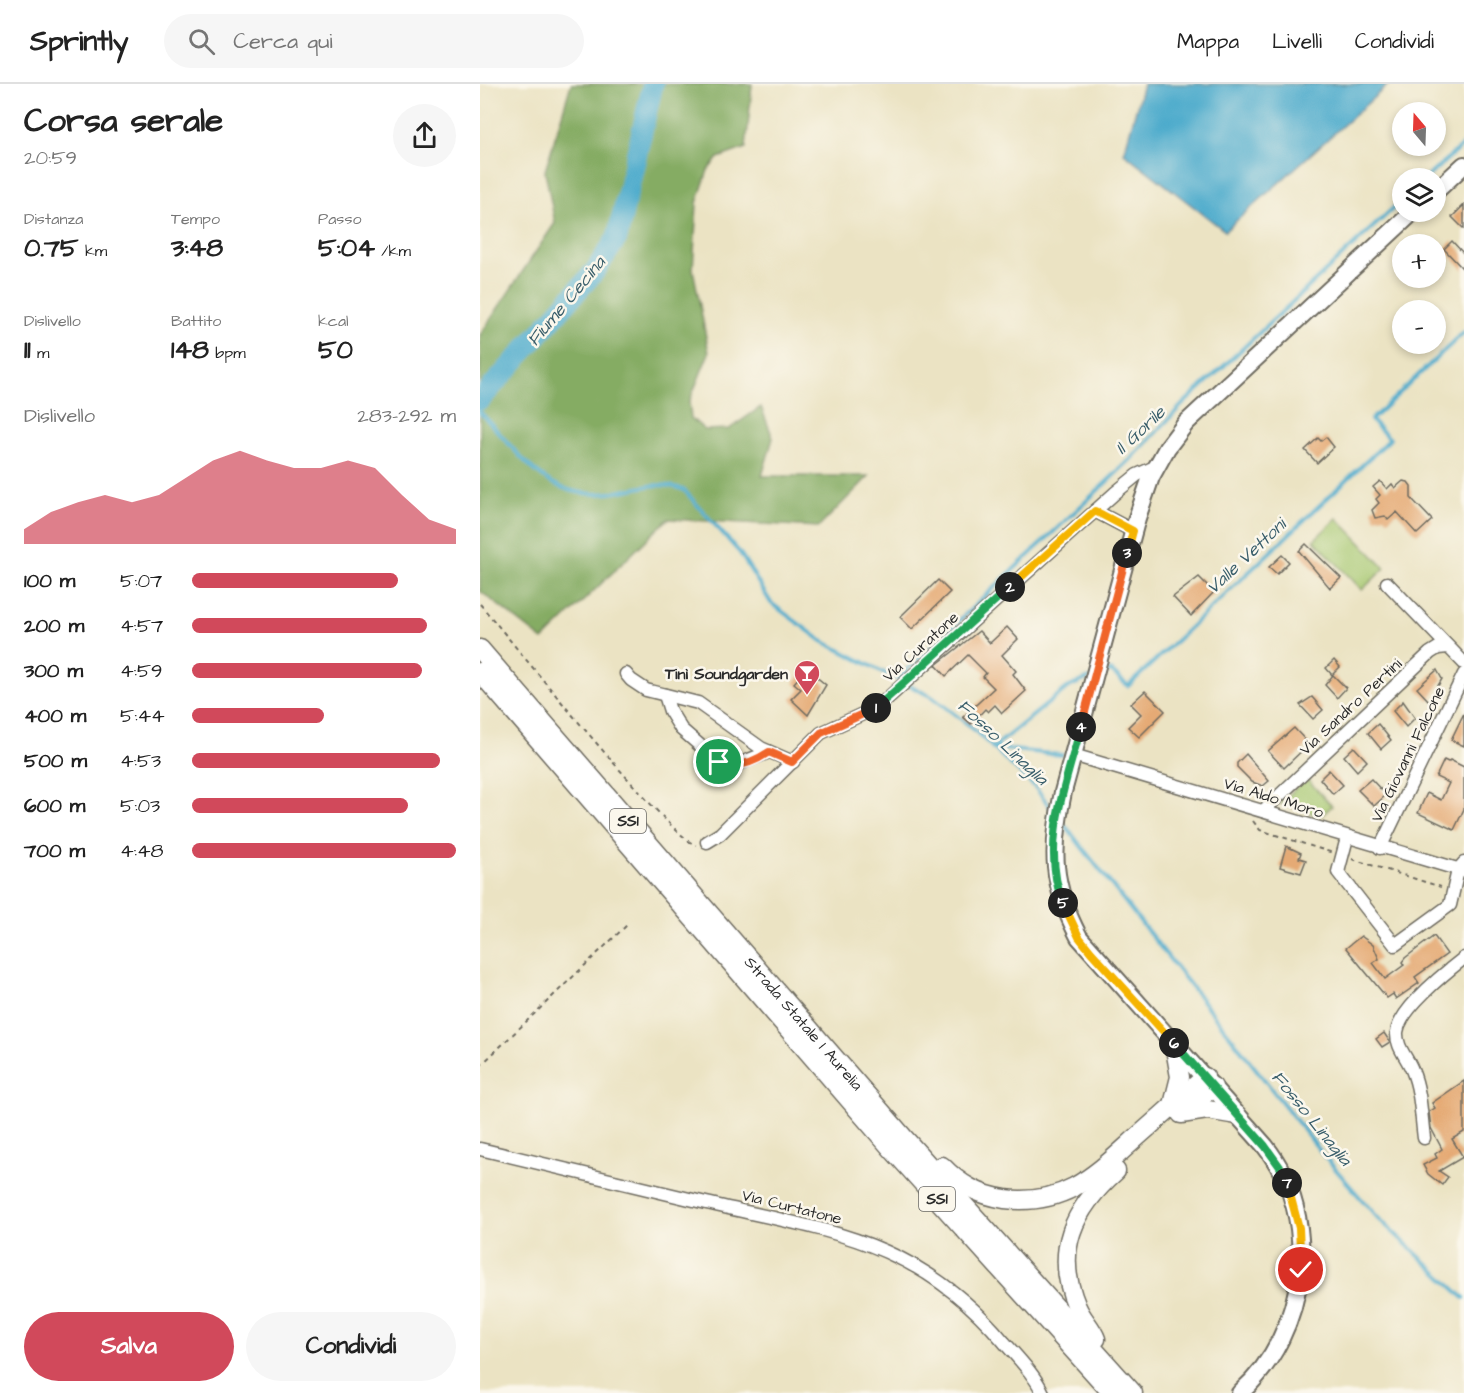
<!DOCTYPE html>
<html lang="it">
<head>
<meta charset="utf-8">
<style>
	:root { --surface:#fff; --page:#f6f6f6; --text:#222; --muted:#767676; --line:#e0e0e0; --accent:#d1495b }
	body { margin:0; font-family:"Architects Daughter",sans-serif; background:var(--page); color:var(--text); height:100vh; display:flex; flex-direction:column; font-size:22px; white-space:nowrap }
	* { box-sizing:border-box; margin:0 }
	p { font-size:20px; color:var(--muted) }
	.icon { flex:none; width:33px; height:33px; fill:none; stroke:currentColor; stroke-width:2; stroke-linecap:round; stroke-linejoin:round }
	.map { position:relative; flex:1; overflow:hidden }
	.drawer { display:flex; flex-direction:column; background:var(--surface); width:480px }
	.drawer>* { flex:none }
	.needle { width:39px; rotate:341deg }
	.tools { position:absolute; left:912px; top:18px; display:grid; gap:12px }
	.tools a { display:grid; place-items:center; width:54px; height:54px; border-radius:50%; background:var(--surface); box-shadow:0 3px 9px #0003; font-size:30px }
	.pin { position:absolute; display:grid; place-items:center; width:51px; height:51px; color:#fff; margin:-26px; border:3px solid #fff; border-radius:50%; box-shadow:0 2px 6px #0007 }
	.km { position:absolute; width:30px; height:30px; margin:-15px; border-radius:50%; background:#222; color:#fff; font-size:16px; line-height:30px; text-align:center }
	.round { display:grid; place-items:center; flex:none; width:63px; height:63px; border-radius:32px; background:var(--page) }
	.summary { display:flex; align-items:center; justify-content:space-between; height:102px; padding:0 24px }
	h1 { font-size:33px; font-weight:700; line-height:45px }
	.stats { display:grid; grid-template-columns:repeat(3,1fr); gap:9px; height:102px; padding:6px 24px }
	.stats div { display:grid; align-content:center }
	.stats b { font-size:26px; font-weight:700 }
	.stats small { font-size:16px; font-weight:400 }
	.stats p { font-size:16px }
	.chart { height:168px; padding:12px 24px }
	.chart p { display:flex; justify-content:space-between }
	.chart svg { width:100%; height:108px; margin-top:6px; fill:var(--accent); opacity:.7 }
	.action { display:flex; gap:12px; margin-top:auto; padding:12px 24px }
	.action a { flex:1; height:69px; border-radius:36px; background:var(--accent); color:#fff; font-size:24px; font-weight:700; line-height:69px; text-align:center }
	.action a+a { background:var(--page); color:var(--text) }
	ul { padding:0 24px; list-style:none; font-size:20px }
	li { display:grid; grid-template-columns:96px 72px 1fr; align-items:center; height:45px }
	li i { height:15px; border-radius:8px; background:var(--accent) }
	header { display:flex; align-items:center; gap:36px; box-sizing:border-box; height:84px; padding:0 30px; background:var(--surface); border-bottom:2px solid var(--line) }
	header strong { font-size:28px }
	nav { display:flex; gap:33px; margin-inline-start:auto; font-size:21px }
	.search { width:420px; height:54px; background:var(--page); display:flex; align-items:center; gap:15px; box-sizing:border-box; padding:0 21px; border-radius:33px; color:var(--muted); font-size:22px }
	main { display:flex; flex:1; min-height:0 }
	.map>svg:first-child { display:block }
</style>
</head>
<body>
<header>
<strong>Sprintly</strong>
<div class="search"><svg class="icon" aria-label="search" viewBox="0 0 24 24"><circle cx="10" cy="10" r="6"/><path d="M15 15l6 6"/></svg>Cerca qui</div>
<nav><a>Mappa</a><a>Livelli</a><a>Condividi</a></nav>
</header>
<main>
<section class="drawer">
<div class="summary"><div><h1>Corsa serale</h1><p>20:59</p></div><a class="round"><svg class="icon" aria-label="share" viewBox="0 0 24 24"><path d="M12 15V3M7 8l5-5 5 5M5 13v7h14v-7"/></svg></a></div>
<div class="stats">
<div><p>Distanza</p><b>0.75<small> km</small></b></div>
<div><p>Tempo</p><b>3:48</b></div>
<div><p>Passo</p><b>5:04<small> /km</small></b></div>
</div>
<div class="stats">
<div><p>Dislivello</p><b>11<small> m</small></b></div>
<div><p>Battito</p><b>148<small> bpm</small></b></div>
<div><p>kcal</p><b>50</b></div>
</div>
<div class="chart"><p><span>Dislivello</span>283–292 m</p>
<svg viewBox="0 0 160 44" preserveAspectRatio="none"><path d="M0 44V38L10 31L20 27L30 24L40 27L50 24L60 17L70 10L80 6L90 10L100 13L110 13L120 10L130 13L140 24L150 34L160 38V44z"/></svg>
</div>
<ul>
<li><b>100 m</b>5:07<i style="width:78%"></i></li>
<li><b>200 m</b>4:57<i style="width:89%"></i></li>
<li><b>300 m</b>4:59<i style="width:87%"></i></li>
<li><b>400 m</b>5:44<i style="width:50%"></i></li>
<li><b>500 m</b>4:53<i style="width:94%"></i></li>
<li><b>600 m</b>5:03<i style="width:82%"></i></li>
<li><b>700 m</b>4:48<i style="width:100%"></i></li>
</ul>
<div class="action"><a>Salva</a><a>Condividi</a></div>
</section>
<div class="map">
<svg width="984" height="1309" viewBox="0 0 984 1309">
	<rect width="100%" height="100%" fill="#fbf7ec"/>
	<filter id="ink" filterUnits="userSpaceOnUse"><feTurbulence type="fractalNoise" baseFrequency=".0167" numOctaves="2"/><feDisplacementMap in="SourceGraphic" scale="12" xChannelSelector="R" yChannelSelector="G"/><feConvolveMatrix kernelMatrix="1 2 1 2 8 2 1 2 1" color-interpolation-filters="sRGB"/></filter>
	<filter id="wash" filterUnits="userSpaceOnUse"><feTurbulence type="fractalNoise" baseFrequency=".008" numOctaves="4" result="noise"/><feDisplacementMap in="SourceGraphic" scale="24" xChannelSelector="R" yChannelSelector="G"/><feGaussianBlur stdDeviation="1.35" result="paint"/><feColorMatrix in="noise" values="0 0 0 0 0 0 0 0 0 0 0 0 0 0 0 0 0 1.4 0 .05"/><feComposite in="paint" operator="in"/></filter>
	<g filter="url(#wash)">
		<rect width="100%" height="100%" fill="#ebe3c3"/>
		<g fill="#a7c871" stroke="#697a4e" stroke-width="1.5">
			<polygon points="857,434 905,484 882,506 834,456"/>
			<polygon points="826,694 852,722 841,732 800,720"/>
		</g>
		<polygon fill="#85ac63" stroke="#586c47" stroke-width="1.5" points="91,0 272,0 266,64 238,74 228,86 217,119 213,185 229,269 209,318 211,334 225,346 249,345 281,323 293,354 282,392 389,392 339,443 188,435 63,556 0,507 0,251 75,139 65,87"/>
		<polygon fill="#4dabcc" stroke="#3c6b7c" stroke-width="1.5" points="663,0 909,0 745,147 644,69"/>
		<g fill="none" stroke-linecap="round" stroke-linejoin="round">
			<g stroke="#4dabcc" stroke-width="4">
				<polyline points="946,94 984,60"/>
				<path d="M0 328C45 375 69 423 142 407 164 403 183 397 204 406L260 469 291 519 342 557 452 613 490 642 555 703 574 728"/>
				<polyline points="619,591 631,587 648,602 910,355 891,336 984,248"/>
				<polyline points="417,595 650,376 702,321 922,116"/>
				<polyline points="513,664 587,604 609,594"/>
				<polyline points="514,664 582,671"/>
				<polyline points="583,739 845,1073 897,1133 984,1214"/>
			</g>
			<polyline stroke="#4dabcc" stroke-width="21" points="0,316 115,187 137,154 173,0"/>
		</g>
		<g id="blocks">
			<g fill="#e5aa75">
				<polygon points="984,121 984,145 972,133"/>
				<polygon points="972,157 984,170 984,186 964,165"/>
				<polygon points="846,353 854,363 837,379 825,366 838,354 841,357"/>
				<polygon points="900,397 907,405 912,400 915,404 923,397 928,398 931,402 931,414 952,436 937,450 917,428 908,436 905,432 895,434 892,426 899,419 896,415 900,411 893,403"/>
				<polygon points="826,460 861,494 850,504 819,467"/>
				<polygon points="802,471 809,478 797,490 789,483"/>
				<polygon points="719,493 734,508 711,532 693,513"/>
				<polygon points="458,496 470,508 432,545 420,533"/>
				<polygon points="527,543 538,555 522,571 536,587 533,590 546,607 522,629 515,621 508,628 505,625 491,640 483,633 514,604 503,593 506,589 488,571 466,592 456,581 499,547 510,559"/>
				<polygon points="854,576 860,583 852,591 846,584"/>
				<polygon points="957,586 962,595 949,617 937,604"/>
				<polygon points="322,590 329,597 334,591 346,601 328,631 311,615 321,605 314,599"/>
				<polygon points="853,591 866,604 857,614 845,601"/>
				<polygon points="665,607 685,627 659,653 648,643 661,630 651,620"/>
				<polygon points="832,613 843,626 833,635 820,621"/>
				<polygon points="923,617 935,634 926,643 913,627"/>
				<polygon points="984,629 984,662 971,656"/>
				<polygon points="898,640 911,656 901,665 888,649"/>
				<polygon points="814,644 829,660 804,684 788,667"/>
				<polygon points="874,663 887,677 877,687 864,672"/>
				<polygon points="766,670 789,697 783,702 772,698 757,683 757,679"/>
				<polygon points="964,676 968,678 970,676 984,683 984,725 974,746 938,729 947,709 961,716 969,699 956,693"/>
				<polygon points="849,686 863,701 853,710 840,695"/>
				<polygon points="891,695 906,711 894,722 878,706"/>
				<polygon points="806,762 821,769 819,774 826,776 821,789 800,783"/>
				<polygon points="881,852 893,861 899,875 893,879 905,895 924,881 922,878 925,874 954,852 967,870 935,893 939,899 916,915 913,910 907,914 866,864"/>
				<polygon points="904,949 910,958 902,963 896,955"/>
				<polygon points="984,997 984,1048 972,1055 983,1073 959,1087 968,1093 962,1101 948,1090 943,1081 957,1074 955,1070 962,1065 951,1044 949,1028 955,1024 952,1019"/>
			</g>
		</g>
	</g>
	<g filter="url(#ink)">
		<use href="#blocks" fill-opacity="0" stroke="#6e6b60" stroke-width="1.5"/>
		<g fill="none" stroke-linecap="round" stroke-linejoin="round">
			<g stroke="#6e6b60" stroke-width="15">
				<g id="minor">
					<polyline points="615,427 653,447"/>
					<polyline points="907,499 984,579"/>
					<polyline points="146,590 151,596 166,606 218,619 281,664 313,678"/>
					<polyline points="185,611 190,627 201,645 239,678 253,682 289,668"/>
					<polyline points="593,671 984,787"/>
					<polyline points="783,727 950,569 958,564 968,563"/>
					<polyline points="867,754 858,788 915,861 970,821 978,786 984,779"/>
					<polyline points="227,758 240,750 341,649 398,623 635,409 657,391 677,382"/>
					<polyline points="900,764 984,590"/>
					<path d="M944 1054C941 1032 941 1007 932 986 927 973 916 963 917 948 920 925 966 888 984 874"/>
					<path d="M0 1065C74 1082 148 1100 222 1118 346 1147 437 1154 524 1258 538 1274 554 1290 563 1309"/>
				</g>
			</g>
			<g stroke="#6e6b60" stroke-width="20">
				<g id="major">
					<polyline points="956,107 984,81"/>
					<path d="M760 1309C828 1249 842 1134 785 1062L599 853C571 800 571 765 583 708L657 434 671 393 687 364 706 339 933 128"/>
				</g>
			</g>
			<g stroke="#6e6b60" stroke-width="21">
				<g id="highway">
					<path id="s1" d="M0 565 424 1054 653 1309"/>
					<polyline points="0,588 411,1064 632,1309"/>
					<polyline points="693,1021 700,993 694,959"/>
					<polyline points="704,1028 733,1003"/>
					<polyline points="701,1030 727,1026 757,1031"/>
					<path d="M462 1082C480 1101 499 1111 525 1115 585 1122 615 1091 656 1054 679 1034 702 1013 725 993"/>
					<path d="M616 1255C612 1244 602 1235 597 1223 573 1167 593 1125 636 1087"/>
				</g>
			</g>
			<g stroke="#6e6b60" stroke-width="2" stroke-dasharray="4.5 4.5" stroke-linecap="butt">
				<path d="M0 520C27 552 193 757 216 761"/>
				<polyline points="773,737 780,746 853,769"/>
				<polyline points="872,775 961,803"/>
				<polyline points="0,982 148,840"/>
			</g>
			<use href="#minor" stroke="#fff" stroke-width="12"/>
			<use href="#major" stroke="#fff" stroke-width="16"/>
			<use href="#highway" stroke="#fff" stroke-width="18"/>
		</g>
	</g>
	<g fill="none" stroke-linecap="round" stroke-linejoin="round" filter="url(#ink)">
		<g stroke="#fff" stroke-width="12">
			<path id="split-1" d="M239 678C256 686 274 678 289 668L312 678 341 649 396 624"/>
		</g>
		<g stroke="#fff" stroke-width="12">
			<polyline id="split-2" points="396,624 530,503"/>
		</g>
		<g stroke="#fff" stroke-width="12">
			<polyline id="split-3" points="530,503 615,427 653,447 647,469"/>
		</g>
		<g stroke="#fff" stroke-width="12">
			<polyline id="split-4" points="601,643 647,469"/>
		</g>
		<g stroke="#fff" stroke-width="12">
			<path id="split-5" d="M583 819C560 762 586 699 601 643"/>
		</g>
		<g stroke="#fff" stroke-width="12">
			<polyline id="split-6" points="583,819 599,853 611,868 694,959"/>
		</g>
		<g stroke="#fff" stroke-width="12">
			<polyline id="split-7" points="694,959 785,1062 800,1083 807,1099"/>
		</g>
		<g stroke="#fff" stroke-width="12">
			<polyline id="split-8" points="807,1099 819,1144 821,1186"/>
		</g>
		<use href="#split-1" stroke="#f0652b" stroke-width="8"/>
		<use href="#split-2" stroke="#22a559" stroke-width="8"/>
		<use href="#split-3" stroke="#f5b400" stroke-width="8"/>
		<use href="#split-4" stroke="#f0652b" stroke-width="8"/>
		<use href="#split-5" stroke="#22a559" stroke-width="8"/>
		<use href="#split-6" stroke="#f5b400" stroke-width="8"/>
		<use href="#split-7" stroke="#22a559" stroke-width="8"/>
		<use href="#split-8" stroke="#f5b400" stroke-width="8"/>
	</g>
	<defs>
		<g id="bar-pin" transform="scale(1.35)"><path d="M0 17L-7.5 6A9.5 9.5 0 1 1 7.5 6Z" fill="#d1495b" stroke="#fbf7ec"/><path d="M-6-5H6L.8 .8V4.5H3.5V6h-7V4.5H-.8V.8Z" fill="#fff"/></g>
	</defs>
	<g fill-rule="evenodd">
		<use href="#bar-pin" x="327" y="589"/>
	</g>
	<g text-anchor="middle" stroke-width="5" stroke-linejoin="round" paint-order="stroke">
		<g fill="#fbf7ec" stroke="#696865" stroke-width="1.5">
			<rect x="130" y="725" width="36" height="24" rx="4.5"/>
			<rect x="439" y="1103" width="36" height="24" rx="4.5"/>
		</g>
		<g font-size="15" font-weight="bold" fill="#2b2b2b">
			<text x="148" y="742">SS1</text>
			<text x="457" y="1120">SS1</text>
		</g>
		<g font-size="16" fill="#2b2b2b" stroke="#fbf7ec">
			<text transform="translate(440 562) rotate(-42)" y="6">Via Curatone</text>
			<text transform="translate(870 622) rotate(-43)" y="6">Via Sandro Pertini</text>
			<text transform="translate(927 670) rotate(-64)" y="6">Via Giovanni Falcone</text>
			<text transform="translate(794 713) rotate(17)" y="6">Via Aldo Moro</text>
			<text dy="6" stroke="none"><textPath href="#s1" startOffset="495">Strada Statale 1 Aurelia</textPath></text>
			<text transform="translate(312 1122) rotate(14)" y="6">Via Curtatone</text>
		</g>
		<g font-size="16" font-weight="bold" fill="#2b2b2b" stroke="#fbf7ec" text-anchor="end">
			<text x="308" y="595">Tinì Soundgarden</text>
		</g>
		<g font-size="18" font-style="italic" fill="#395e6b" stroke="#fbf7ec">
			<text transform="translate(86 217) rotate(-50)" y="6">Fiume Cecina</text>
			<text transform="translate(660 346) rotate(-43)" y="6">Il Gorile</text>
			<text transform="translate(766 472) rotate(-43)" y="6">Valle Vettoni</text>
			<text transform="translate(523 658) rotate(43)" y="6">Fosso Linaglia</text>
			<text transform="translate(832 1034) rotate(51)" y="6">Fosso Linaglia</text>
		</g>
	</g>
</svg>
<div class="tools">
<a><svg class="needle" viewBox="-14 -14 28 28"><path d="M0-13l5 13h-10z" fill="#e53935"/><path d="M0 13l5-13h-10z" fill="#767676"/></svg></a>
<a><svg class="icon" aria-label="layers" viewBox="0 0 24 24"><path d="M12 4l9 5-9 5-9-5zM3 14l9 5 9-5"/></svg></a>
<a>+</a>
<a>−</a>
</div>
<div class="pin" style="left:239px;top:678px;background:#1e9e55"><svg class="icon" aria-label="arrive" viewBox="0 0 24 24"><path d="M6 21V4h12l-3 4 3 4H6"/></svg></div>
<div class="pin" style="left:821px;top:1186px;background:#d93025"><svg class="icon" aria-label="check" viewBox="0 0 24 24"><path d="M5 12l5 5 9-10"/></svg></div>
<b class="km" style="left:396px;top:624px">1</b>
<b class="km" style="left:530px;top:503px">2</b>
<b class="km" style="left:647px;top:469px">3</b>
<b class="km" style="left:601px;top:643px">4</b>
<b class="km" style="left:583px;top:819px">5</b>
<b class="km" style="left:694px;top:959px">6</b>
<b class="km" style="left:807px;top:1099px">7</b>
</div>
</main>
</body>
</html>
